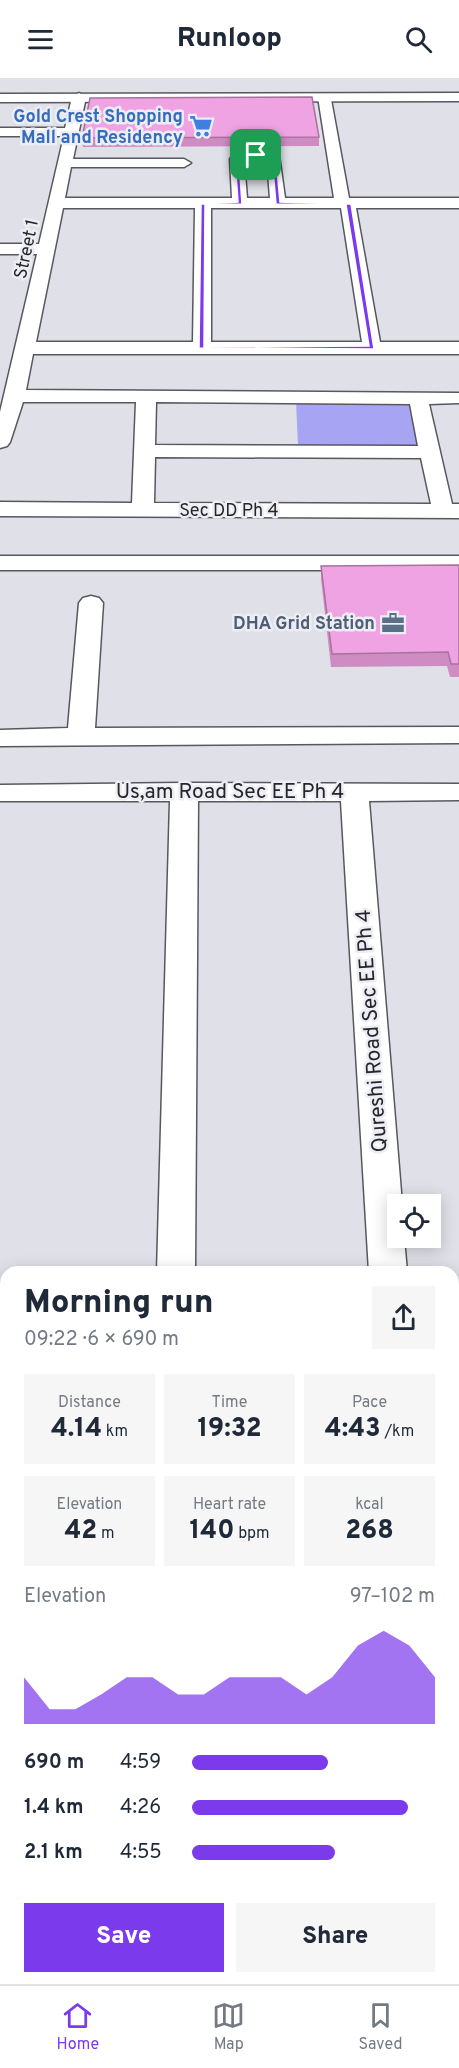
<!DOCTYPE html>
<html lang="en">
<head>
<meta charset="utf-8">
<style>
	:root { --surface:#fff; --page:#f6f6f7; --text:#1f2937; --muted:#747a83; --line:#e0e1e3; --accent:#7c3aed }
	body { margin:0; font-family:Overpass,sans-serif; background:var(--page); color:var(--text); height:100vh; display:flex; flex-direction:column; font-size:22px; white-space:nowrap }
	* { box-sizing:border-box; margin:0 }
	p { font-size:20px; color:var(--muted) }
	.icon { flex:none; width:33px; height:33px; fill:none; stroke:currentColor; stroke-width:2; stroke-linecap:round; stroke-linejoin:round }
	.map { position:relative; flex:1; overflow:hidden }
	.sheet { position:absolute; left:0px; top:1188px; width:459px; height:718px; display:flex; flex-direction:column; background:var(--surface); border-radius:18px 18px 0 0; box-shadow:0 3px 15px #0003 }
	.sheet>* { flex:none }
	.fabs { position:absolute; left:387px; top:1116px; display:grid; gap:12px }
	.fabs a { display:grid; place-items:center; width:54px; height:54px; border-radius:0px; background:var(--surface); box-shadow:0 3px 15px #0003; font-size:30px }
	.pin { position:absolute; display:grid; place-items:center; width:51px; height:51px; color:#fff; margin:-26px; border-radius:12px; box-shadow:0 3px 9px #0006 }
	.round { display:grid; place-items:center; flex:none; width:63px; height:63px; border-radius:0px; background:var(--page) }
	.head { display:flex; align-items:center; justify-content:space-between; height:102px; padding:0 24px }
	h1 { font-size:33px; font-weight:800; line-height:45px }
	.stats { display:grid; grid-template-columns:repeat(3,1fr); gap:9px; height:102px; padding:6px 24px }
	.stats div { display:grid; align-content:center; border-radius:0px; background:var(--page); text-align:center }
	.stats b { font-size:26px; font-weight:800 }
	.stats small { font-size:16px; font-weight:400 }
	.stats p { font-size:16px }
	.chart { height:168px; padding:12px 24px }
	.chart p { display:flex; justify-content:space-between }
	.chart svg { width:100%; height:108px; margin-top:6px; fill:var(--accent); opacity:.7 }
	.cta { display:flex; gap:12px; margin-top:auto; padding:12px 24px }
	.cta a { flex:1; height:69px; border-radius:0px; background:var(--accent); color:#fff; font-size:24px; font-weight:800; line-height:69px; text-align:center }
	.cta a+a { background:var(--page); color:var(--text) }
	ul { padding:0 24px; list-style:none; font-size:20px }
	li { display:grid; grid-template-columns:96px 72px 1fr; align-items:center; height:45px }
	li i { height:15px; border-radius:8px; background:var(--accent) }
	header { display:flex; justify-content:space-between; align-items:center; height:78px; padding:0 24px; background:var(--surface); font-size:27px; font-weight:800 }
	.tabs { display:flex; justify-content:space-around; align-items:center; height:84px; border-top:2px solid var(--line); background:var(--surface); font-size:16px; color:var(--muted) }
	.tabs a { display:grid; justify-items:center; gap:3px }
	.tabs .current { color:var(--accent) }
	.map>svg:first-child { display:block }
</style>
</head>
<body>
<header><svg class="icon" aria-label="menu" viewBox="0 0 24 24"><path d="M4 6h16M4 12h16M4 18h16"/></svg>Runloop<svg class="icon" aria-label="search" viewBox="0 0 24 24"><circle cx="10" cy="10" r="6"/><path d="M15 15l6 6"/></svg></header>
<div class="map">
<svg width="459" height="1906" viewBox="0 0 459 1906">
	<rect width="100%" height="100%" fill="#e0e0e8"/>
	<g fill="#a7a5f3">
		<polygon points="296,323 411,324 418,368 298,368"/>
		<polygon points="459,1638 459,1906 289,1906 292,1900 453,1900 453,1648"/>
	</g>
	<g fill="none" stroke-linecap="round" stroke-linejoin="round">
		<g stroke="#57575e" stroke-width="3">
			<g id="minor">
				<path d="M79 15 86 19 73 81H184L191 85 184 89H71L65 120H232L230 81 232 78 251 73 279 77 285 120H334L318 19 320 16H330L349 120H459V130H356L380 264H459V276H33L26 312 459 315V325L429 326 452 426H459V440L0 438V424L132 425 136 324H23L10 364 7 368 0 370V334L37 176H0V166H39L64 58H0V50H65L72 19ZM251 81 267 83 270 120H247L244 83ZM63 130H195L193 264H36ZM211 130H341L362 264H211ZM156 324 410 326 418 368 155 367ZM155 379 421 380 431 426 154 425Z"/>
				<rect x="0" y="478" width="459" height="14"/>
				<polygon points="91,518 99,520 103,525 95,650 459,649 459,665 0,668 0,652 68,650 79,525 83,520"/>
				<polygon points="184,705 459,706 459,722 369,723 402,1126 398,1126 398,1160 404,1160 407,1194 369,1194 341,723 198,723 195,1194 157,1194 170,723 0,723 0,707"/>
				<polygon points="459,1570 459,1618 453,1620 453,1572"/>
				<rect x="137" y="1900" width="54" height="6"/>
				<polygon points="230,1900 283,1900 281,1906 227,1906"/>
			</g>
		</g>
		<g stroke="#57575e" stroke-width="3">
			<polygon id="major" points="459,15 459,23 0,24 0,16"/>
		</g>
		<use href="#minor" fill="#fff" fill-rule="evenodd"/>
		<use href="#major" fill="#fff" fill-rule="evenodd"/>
	</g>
	<g fill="#ce8cc2">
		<polygon points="319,59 319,68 83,69 82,60"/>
		<polygon points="459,487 459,599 450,599 447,588 331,589 321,501 321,488"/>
	</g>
	<g fill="#f0a3e2" stroke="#a8729e" stroke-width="1.5">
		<polygon points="312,19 319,59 82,60 90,20"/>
		<polygon points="459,487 459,586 451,586 448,574 332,576 321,488"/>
	</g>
	<path fill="#7c3aed" stroke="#fff" stroke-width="1.5" fill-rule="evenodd" d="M256 75 276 80 280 124 351 126 374 271 199 270 201 126 238 124 235 81ZM256 78 272 81 276 126 346 127 369 268 204 269 205 127 242 126 239 82Z"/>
	<defs>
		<g id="supermarket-bare" transform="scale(1.8)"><path d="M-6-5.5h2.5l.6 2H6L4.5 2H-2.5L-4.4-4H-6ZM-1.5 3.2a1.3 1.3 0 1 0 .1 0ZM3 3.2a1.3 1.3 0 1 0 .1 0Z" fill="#3f7fe0" stroke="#ededf5" stroke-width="2.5" paint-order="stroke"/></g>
		<g id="office-bare" transform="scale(1.8)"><path d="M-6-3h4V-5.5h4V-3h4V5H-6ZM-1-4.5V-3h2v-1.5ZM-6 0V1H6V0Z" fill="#5c6f8a" stroke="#ededf5" stroke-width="2.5" paint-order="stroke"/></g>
	</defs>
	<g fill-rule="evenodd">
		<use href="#supermarket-bare" x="201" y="48"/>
		<use href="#office-bare" x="393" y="545"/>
	</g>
	<g text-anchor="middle" stroke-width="5" stroke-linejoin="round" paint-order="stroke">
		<g font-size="18" font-weight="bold" fill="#366cbe" stroke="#ededf5" text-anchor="end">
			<text x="183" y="44">Gold Crest Shopping<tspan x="183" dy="21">Mall and Residency</tspan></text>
		</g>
		<g font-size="18" fill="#262628" stroke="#ededf5">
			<text transform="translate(26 171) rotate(-78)" y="6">Street 1</text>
			<text x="229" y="438">Sec DD Ph 4</text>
		</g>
		<g font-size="18" font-weight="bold" fill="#4e5e75" stroke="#ededf5" text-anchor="end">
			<text x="375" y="551">DHA Grid Station</text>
		</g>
		<g font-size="21" fill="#262628" stroke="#ededf5">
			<text x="230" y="720">Us,am Road Sec EE Ph 4</text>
			<text transform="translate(371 953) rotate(-94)" y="7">Qureshi Road Sec EE Ph 4</text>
		</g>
	</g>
</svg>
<div class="fabs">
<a><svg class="icon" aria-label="locate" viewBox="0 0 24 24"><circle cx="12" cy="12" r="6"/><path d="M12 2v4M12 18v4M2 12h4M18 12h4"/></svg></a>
</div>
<div class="pin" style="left:256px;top:77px;background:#1e9e55"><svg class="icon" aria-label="arrive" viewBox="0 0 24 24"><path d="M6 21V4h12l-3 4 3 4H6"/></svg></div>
<section class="sheet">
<div class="head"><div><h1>Morning run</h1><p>09:22 · 6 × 690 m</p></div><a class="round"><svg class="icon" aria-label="share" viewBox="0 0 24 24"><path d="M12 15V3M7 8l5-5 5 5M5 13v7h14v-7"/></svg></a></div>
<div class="stats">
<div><p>Distance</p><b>4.14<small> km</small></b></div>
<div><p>Time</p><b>19:32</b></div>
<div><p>Pace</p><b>4:43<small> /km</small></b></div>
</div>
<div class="stats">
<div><p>Elevation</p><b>42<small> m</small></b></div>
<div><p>Heart rate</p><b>140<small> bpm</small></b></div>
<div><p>kcal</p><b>268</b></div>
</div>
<div class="chart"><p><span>Elevation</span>97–102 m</p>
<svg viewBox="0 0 160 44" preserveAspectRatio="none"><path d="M0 44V25L10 38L20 38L30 32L40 25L50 25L60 32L70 32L80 25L90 25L100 25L110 32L120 25L130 12L140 6L150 12L160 25V44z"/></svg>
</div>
<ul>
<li><b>690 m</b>4:59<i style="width:56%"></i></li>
<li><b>1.4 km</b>4:26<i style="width:89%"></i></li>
<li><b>2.1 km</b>4:55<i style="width:59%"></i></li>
</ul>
<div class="cta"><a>Save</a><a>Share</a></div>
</section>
</div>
<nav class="tabs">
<a class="current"><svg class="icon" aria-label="home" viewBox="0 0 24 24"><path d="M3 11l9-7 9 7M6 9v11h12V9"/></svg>Home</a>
<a><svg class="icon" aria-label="map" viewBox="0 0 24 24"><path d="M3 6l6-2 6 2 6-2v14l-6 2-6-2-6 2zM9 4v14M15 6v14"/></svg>Map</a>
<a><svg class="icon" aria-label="saved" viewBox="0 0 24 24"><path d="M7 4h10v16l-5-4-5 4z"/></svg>Saved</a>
</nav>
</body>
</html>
